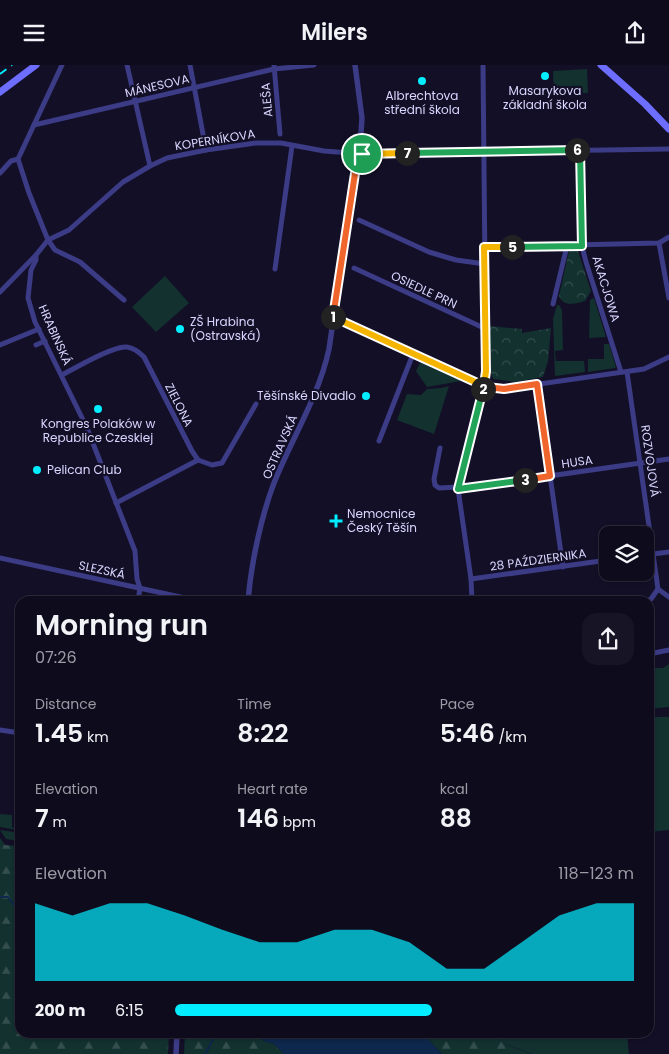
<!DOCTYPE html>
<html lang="en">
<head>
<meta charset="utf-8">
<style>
	:root { --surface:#0e0b1d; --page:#171426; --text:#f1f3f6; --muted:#9b9ba4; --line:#2e2b3b; --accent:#02edff }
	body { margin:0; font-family:Poppins,sans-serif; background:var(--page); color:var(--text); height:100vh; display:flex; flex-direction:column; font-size:19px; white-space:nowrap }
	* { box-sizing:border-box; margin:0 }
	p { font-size:16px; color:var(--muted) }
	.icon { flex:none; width:28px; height:28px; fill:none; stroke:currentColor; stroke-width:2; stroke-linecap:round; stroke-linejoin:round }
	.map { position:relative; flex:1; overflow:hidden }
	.sheet { position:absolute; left:15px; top:531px; width:639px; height:442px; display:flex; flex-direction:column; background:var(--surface); border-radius:15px; box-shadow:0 1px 4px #0004,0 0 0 1px var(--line) }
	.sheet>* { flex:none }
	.buttons { position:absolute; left:599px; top:461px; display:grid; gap:10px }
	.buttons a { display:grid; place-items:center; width:55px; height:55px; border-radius:10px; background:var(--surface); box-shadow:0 1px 4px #0004,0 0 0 1px var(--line); font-size:25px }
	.pin { position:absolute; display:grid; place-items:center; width:42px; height:42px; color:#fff; margin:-21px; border:2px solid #fff; border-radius:50%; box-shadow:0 1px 5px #0007 }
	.km { position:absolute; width:25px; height:25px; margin:-12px; border-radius:50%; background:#222; color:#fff; font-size:14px; line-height:25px; text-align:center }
	.round { display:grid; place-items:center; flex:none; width:52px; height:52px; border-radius:15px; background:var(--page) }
	.headline { display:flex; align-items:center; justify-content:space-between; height:85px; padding:0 20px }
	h1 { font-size:28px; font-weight:600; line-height:38px }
	.figures { display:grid; grid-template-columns:repeat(3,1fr); gap:8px; height:85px; padding:5px 20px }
	.figures div { display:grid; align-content:center }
	.figures b { font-size:25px; font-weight:600 }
	.figures small { font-size:14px; font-weight:400 }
	.figures p { font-size:14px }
	.chart { height:140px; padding:10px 20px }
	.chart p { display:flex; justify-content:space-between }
	.chart svg { width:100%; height:90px; margin-top:5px; fill:var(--accent); opacity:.7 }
	ul { padding:0 20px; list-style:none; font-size:16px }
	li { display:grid; grid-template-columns:80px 60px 1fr; align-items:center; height:38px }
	li i { height:12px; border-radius:6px; background:var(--accent) }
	header { display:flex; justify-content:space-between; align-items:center; height:65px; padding:0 20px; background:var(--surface); font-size:22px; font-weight:600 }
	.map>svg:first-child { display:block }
</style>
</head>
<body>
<header><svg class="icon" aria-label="menu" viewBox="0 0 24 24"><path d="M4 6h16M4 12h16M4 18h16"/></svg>Milers<svg class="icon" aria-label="share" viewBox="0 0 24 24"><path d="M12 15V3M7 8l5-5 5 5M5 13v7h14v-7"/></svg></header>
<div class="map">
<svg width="669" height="989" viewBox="0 0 669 989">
	<defs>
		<pattern id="forest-firs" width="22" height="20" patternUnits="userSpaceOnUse" patternTransform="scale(1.25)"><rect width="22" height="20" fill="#12312f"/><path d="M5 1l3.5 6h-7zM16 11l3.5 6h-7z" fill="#344e4e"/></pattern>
		<pattern id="park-crowns" width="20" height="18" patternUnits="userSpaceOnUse" patternTransform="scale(1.25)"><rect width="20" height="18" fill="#12312f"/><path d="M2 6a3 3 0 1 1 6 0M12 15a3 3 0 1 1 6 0" fill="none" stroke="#344e4e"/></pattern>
	</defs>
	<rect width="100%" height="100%" fill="#130f27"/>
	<g fill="#12312f">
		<polygon points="587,4 588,28 554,29 553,6"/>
		<polygon points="165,211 189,238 156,267 132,242"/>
		<polygon points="594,233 606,272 589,273 590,235"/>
		<polygon points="557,240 559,240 562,245 563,285 555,286 556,296 584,296 585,307 555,311 553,254"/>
		<polygon points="604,279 609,279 616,302 615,303 588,307 588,294 604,294"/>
		<polygon points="423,297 460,314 461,316 427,322 416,306 420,298"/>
		<polygon points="449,321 434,369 397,355 407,329 421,330 427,324 441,323"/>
		<polygon points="669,599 669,642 649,644 649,603 663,603"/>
		<polygon points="649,652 669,652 669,765 649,767"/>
		<polygon points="0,749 12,750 12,762 18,764 18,765 0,762"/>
		<polygon points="0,765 20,768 20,776 6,774"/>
		<polygon points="489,969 627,969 629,989 532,989 505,979"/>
	</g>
	<g fill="url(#forest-firs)">
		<polygon points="0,773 5,780 20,781 20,969 169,969 168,989 0,989"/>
		<polygon points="185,969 255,969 264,976 274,979 284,989 184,989"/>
		<polygon points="423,969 489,969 505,979 531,989 442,989"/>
	</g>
	<g fill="url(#park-crowns)">
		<path d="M569 186H578L591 226 585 236C575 239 563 242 559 231Z"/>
		<polygon points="490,261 522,264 522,268 551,263 548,296 543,312 515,317 493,314 491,308"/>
	</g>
	<polygon fill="#0e274c" points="255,969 423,969 442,989 284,989 274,979 264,976"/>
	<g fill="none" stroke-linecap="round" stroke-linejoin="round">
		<g stroke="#0e274c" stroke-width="2">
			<polyline points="0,832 8,832 14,840 20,841"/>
			<polyline points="205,989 216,969"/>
		</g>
		<g stroke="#3b3b86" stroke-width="5">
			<polyline points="62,0 18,94 29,128 48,175 55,185 80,197 124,235"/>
			<polyline points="127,0 150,101"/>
			<polyline points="190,0 206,85"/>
			<polyline points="274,0 280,69"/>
			<polyline points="34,60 274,4 314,0"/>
			<polyline points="580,85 582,181 586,197 621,307"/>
			<polyline points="0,108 11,96 18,94"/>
			<polyline points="359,155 429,187 456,195 485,199"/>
			<polyline points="659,178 669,233"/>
			<polyline points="484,182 659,178 669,172"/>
			<polyline points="354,203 486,264"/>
			<polyline points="275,204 292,81"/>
			<polyline points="0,227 36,190"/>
			<polyline points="553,239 567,181"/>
			<polyline points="333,253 484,321 504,324 644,304 669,292"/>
			<polyline points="0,280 39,264"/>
			<polyline points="36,280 45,276"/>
			<polyline points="627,307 658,524"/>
			<path d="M62 310C75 303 114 280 127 282 134 283 139 287 144 292L192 386 198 395"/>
			<polyline points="537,319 563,502"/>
			<polyline points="379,376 413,289"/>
			<polyline points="440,383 434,414 435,420 439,423 458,422"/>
			<polyline points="198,395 212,400 222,398 256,339"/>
			<polyline points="458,424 669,394"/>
			<polyline points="116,438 198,395"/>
			<polyline points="645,490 669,487"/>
			<polyline points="0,493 199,536"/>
			<polyline points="471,514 608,495"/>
			<polyline points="658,524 669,532"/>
			<polyline points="138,536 140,523 137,514 135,486 87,363 35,257 28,233 31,205 36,195 36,190 48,175 69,165 123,117 150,101 167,93 206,85 256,78 281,78 324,86 362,89 669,84"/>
			<polyline points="472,536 471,514 458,424 486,306 483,0"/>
			<polyline points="647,536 651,534 658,524"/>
			<polyline points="649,589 669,585"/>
			<polyline points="0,665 20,668"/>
		</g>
		<g stroke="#3b3b86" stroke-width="5.5">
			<path d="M248 536C251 499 261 452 274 418 292 373 319 331 329 284L361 68 362 53 355 0"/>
			<polyline points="176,989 177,969"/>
		</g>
		<g stroke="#6d6dff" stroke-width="7">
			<polyline points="601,0 645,39 669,64"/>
			<polyline points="0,27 36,0"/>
		</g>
		<polyline stroke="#02edff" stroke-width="2" stroke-dasharray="8 6" stroke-linecap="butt" points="0,9 12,0"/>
	</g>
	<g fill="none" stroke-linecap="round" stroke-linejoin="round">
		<g stroke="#fff" stroke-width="10">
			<polyline id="split-1" points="333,252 358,89 362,89"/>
		</g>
		<g stroke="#fff" stroke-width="10">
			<polyline id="split-2" points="333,252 484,321 483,324"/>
		</g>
		<g stroke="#fff" stroke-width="10">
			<polyline id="split-3" points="483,324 458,424 525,415"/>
		</g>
		<g stroke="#fff" stroke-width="10">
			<polyline id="split-4" points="487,322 504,324 537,319 550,411 525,415"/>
		</g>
		<g stroke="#fff" stroke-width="10">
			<polyline id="split-5" points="487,322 484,321 486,306 484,182 512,182"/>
		</g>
		<g stroke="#fff" stroke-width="10">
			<polyline id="split-6" points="512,182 582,181 580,85 577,85"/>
		</g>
		<g stroke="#fff" stroke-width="10">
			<polyline id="split-7" points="407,88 577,85"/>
		</g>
		<g stroke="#fff" stroke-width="10">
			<polyline id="split-8" points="362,89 407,88"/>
		</g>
		<use href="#split-1" stroke="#f0652b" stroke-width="6"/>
		<use href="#split-2" stroke="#f5b400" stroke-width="6"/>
		<use href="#split-3" stroke="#22a559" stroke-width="6"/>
		<use href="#split-4" stroke="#f0652b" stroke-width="6"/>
		<use href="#split-5" stroke="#f5b400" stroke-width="6"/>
		<use href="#split-6" stroke="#22a559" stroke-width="6"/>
		<use href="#split-7" stroke="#22a559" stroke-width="6"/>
		<use href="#split-8" stroke="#f5b400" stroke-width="6"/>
	</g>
	<g fill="#02edff" stroke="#130f27" stroke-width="2">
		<circle cx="545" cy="11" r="5"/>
		<circle cx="422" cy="16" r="5"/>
		<circle cx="180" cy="264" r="5"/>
		<circle cx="366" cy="331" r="5"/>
		<circle cx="98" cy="344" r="5"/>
		<circle cx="37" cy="405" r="5"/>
		<path d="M333.5 448.5h5v5h5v5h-5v5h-5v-5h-5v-5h5z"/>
	</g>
	<g text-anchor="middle" stroke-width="4.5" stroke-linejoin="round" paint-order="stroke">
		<g font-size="12" fill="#d9d6ff" stroke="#130f27">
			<text transform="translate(157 21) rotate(-13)" y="4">MÁNESOVA</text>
			<text transform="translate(267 35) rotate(-95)" y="4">ALEŠA</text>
			<text transform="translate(215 75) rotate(-9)" y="4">KOPERNÍKOVA</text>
			<text transform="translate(606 224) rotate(73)" y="4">AKACJOWA</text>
			<text transform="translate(424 225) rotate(25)" y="4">OSIEDLE PRN</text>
			<text transform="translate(55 270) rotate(66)" y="4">HRABINSKÁ</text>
			<text transform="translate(179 340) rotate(63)" y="4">ZIELONA</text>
			<text transform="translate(280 382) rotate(-66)" y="4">OSTRAVSKÁ</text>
			<text transform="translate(650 396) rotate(82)" y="4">ROZVOJOVÁ</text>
			<text transform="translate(577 397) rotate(-8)" y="4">HUSA</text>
			<text transform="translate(538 495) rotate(-8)" y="4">28 PAŹDZIERNIKA</text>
			<text transform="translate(102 505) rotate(12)" y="4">SLEZSKÁ</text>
		</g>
		<g font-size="12" fill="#d9d6ff" stroke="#130f27">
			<text x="545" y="30">Masarykova<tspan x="545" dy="14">základní škola</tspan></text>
			<text x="422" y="35">Albrechtova<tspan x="422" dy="14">střední škola</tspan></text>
			<text x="190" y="261" text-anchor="start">ZŠ Hrabina<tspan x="190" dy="14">(Ostravská)</tspan></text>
			<text x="356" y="335" text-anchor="end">Těšínské Divadlo</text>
			<text x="98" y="363">Kongres Polaków w<tspan x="98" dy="14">Republice Czeskiej</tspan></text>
			<text x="47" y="409" text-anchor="start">Pelican Club</text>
			<text x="347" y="453" text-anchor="start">Nemocnice<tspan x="347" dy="14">Český Těšín</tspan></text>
		</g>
	</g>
</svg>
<div class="buttons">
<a><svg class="icon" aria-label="layers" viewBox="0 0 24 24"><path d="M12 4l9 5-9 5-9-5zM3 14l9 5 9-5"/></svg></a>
</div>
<div class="pin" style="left:362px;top:89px;background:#1e9e55"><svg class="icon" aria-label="arrive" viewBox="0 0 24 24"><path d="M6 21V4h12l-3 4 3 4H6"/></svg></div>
<b class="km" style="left:333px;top:252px">1</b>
<b class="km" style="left:483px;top:324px">2</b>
<b class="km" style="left:525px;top:415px">3</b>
<b class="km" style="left:512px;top:182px">5</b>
<b class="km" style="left:577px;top:85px">6</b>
<b class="km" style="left:407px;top:88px">7</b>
<section class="sheet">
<div class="headline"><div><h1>Morning run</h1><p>07:26</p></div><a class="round"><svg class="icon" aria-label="share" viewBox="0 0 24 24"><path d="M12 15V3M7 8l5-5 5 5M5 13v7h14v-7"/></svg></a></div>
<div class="figures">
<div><p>Distance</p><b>1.45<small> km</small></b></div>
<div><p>Time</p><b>8:22</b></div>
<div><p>Pace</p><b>5:46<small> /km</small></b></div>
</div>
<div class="figures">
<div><p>Elevation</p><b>7<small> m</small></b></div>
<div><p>Heart rate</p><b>146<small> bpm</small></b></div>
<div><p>kcal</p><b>88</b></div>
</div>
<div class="chart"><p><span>Elevation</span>118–123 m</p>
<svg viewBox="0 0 160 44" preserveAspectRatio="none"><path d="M0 44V6L10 12L20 6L30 6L40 12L50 19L60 25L70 25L80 19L90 19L100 25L110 38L120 38L130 25L140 12L150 6L160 6V44z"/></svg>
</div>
<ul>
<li><b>200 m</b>6:15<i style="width:56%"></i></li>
</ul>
</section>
</div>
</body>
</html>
